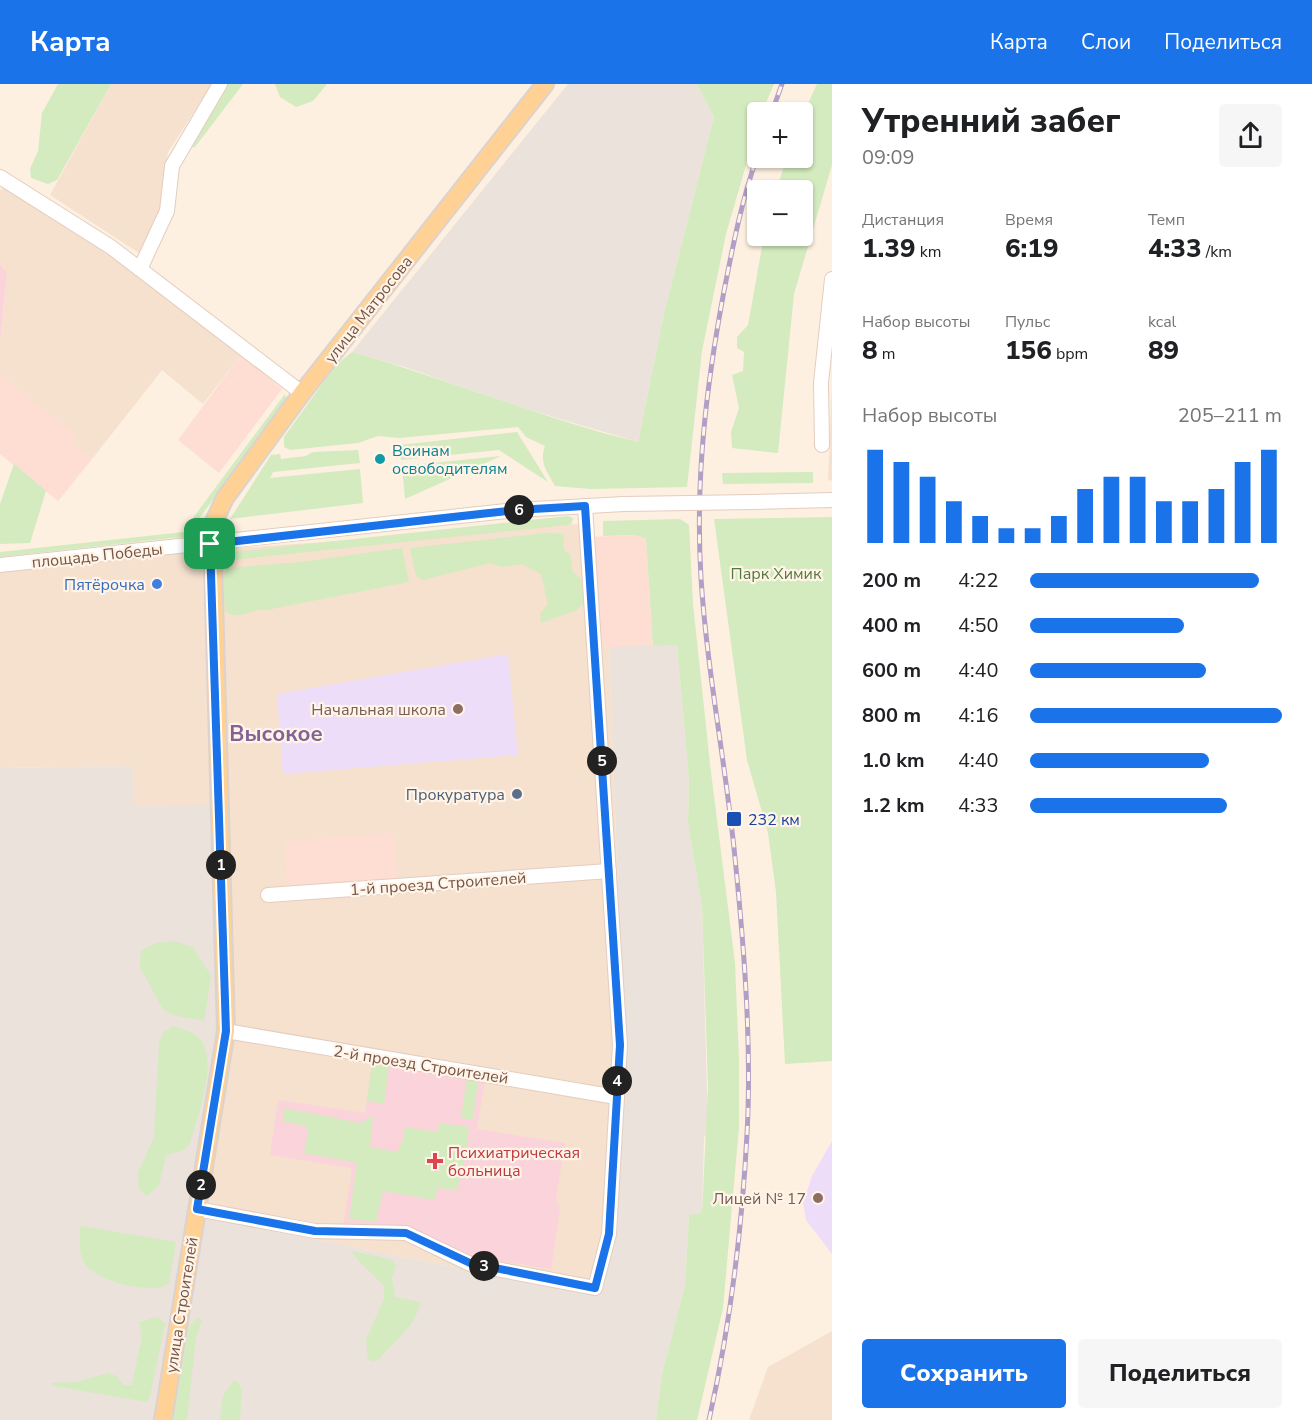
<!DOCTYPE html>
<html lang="ru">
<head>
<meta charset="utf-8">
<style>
	:root { --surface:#fff; --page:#f6f6f6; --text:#202124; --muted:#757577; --accent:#1a73e8 }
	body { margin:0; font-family:"Nunito Sans",sans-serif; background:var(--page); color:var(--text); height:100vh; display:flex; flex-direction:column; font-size:22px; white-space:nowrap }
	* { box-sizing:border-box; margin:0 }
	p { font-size:20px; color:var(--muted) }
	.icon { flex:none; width:33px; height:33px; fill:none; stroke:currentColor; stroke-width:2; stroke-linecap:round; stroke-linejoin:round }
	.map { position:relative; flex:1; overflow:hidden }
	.sheet { display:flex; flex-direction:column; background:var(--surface); width:480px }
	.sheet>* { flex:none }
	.controls { position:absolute; left:747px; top:18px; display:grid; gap:12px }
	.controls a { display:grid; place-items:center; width:66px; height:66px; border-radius:6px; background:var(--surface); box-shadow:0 2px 4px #0004; font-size:30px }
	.pin { position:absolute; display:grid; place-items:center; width:51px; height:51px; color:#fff; margin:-26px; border-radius:12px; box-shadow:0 3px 9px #0006 }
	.km { position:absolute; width:30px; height:30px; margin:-15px; border-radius:50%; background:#222; color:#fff; font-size:16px; line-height:30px; text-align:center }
	.round { display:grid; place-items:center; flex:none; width:63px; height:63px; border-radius:6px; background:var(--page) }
	.overview { display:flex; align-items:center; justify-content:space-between; height:102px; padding:0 30px }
	h1 { font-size:33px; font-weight:800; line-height:45px }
	.metrics { display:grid; grid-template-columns:repeat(3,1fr); gap:9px; height:102px; padding:6px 30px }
	.metrics div { display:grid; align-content:center }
	.metrics b { font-size:26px; font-weight:800 }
	.metrics small { font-size:16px; font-weight:400 }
	.metrics p { font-size:16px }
	.chart { height:168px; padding:12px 30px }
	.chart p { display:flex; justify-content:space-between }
	.chart svg { width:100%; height:108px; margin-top:6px; stroke:var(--accent); stroke-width:6 }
	.action { display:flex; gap:12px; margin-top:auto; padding:12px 30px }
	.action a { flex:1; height:69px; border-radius:6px; background:var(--accent); color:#fff; font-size:24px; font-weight:800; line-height:69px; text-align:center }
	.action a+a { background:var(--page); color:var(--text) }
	ul { padding:0 30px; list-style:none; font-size:20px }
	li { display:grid; grid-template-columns:96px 72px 1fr; align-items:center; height:45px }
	li i { height:15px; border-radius:8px; background:var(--accent) }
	header { display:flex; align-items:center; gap:36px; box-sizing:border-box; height:84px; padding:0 30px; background:var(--accent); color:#fff }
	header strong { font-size:28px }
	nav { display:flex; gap:33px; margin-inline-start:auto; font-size:21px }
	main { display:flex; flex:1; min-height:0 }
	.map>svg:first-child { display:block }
</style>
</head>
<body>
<header>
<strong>Карта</strong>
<nav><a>Карта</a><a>Слои</a><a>Поделиться</a></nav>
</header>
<main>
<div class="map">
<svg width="832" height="1336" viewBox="0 0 832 1336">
	<rect width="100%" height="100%" fill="#fdf0e0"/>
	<g fill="#f5e1ce">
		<polygon points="111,0 212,0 168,68 160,128 139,169 50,111"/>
		<polygon points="2,104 25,114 44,130 91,157 241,271 203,320 162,286 92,375 71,359 76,351 0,292 0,258 7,189 0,180 0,107"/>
		<polygon points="832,302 832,396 828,397"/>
		<polygon points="588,439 597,565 609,563 621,893 615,1152 597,1211 206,1134 234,897 222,721 133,722 132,682 0,684 0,486 212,466"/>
		<polygon points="832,1247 832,1336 749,1336 768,1283"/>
	</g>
	<g fill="#feddd3">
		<polygon points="241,271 282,305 219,389 178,356"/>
		<polygon points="0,292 77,351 71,359 92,375 58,417 0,370"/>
		<polygon points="636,451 646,455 653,562 596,565 589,453"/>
		<polygon points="394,749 398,798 287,807 285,757"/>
	</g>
	<g fill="#ebe2dc">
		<polygon points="568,0 697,0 714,33 664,230 638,358 523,324 405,283 352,268"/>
		<polygon points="677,561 689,695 688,739 702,822 708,1048 704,1053 702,1130 689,1131 685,1201 662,1290 656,1336 0,1336 0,684 132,682 134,722 222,720 234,897 206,1134 597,1211 615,1152 621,893 609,563"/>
	</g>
	<g fill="#edddf9">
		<polygon points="508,570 518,671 283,690 277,610"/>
		<polygon points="832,1057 832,1170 806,1136 803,1119 812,1092"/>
	</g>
	<g fill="#fbd3da">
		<polygon points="0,180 7,189 0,258"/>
		<polygon points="372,979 485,997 477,1045 565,1059 556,1116 560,1124 551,1185 457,1170 421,1151 343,1144 352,1084 270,1071 278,1016 365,1029"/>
	</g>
	<g fill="#d3ebbe">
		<polygon points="58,0 111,0 57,96 48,100 31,94 30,85 38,67 42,29"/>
		<polygon points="222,0 243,0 195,63 186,64"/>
		<polygon points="275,0 327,0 313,17 296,23 280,13"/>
		<path d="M697 0H774L762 28H758L757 43 726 150 702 267 687 403 591 405 555 402C547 388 539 378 545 362L526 353 518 343 399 354 378 352 358 359 290 366 284 363V353L336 281 352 268C448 295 541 334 638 358L664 230 714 33Z"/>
		<polygon points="817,0 832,0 832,81 794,210 778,369 732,364 731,348 739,324 732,291 743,287 744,268 737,264 737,253 748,241 764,152 802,152 802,106 776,106 787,74 802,74 803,30"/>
		<polygon points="285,310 287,317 194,441 187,442"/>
		<polygon points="517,348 548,398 499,366 401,376 399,361"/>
		<polygon points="358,366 360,379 273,388 270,394 360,385 363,419 230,435 271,371 280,370 281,375 306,372 313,368"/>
		<polygon points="501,372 405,415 402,382"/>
		<polygon points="14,380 46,407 30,459 0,460 0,420"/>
		<polygon points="813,388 813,399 723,400 722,389"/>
		<polygon points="568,432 573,434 572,439 568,441 231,476 227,472 233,468"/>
		<polygon points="832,433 832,977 785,980 776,808 768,749 747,676 714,435"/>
		<polygon points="680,435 689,441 693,520 710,680 735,879 739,978 739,1043 723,1224 697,1336 656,1336 662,1290 685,1201 689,1131 702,1129 708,1003 702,822 688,739 689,695 677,561 653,562 646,455 636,451 603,452 603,437"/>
		<polygon points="193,447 191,452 0,473 0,468"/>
		<polygon points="547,449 563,450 564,466 570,470 573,488 581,495 584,519 577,526 541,539 540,530 548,520 541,490 521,480 503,483 490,479 423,496 416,492 410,464"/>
		<path d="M402 464 409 498 266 526C251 524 239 538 225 527L223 493 227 484 301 478Z"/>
		<polygon points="174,857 193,863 211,892 204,937 172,931 163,925 140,883 141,866 157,859"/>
		<path d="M173 942C181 945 193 947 199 954 220 977 197 1033 190 1060L182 1067 166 1071 159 1101 147 1112 139 1105 138 1089 154 1054 159 959 164 948Z"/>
		<polygon points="372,979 389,982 384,1020 367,1017"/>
		<polygon points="467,994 478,996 473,1036 461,1034"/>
		<polygon points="285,1024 361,1039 369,1034 373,1034 370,1063 397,1068 402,1059 405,1043 438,1048 439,1039 469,1043 466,1071 457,1106 438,1104 434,1116 383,1107 376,1138 349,1135 357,1079 304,1069 308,1047 305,1042 282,1037"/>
		<path d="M80 1142 176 1158 169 1199C154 1213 95 1196 85 1180 78 1170 80 1154 80 1142Z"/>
		<path d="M352 1167 393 1176 396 1182 392 1194 395 1213 420 1218C419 1238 391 1261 379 1275L373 1278 368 1275 366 1256 384 1214V1202C377 1194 354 1174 352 1167Z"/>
		<polygon points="158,1233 165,1240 150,1312 146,1318 55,1302 51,1299 77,1298 108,1289 116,1292 124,1301 132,1301 142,1253 139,1238"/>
		<polygon points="198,1233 202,1236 196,1254 187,1336 173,1336 189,1242"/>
		<polygon points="233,1297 238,1297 242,1306 240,1336 220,1336 223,1312"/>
	</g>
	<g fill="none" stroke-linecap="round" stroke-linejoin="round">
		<g stroke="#e3cdbf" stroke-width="16">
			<g id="minor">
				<polyline points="0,93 111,163 302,309"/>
				<polyline points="140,185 167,127 172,82 220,0"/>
				<polyline points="822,361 821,299 832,195"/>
				<polyline points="754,418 832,416"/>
				<polyline points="0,481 516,426 624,420"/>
				<polyline points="268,811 609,787"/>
				<polyline points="226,947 616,1013"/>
				<polyline points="197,1125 315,1147 406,1149 470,1180 595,1204 609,1150 620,961 585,422"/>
			</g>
		</g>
		<g stroke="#dbd3cf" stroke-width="20">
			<polyline id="major" points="163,1336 226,947 212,442 225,414 302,309 545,0"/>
		</g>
		<use href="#minor" stroke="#fff" stroke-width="14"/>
		<use href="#major" stroke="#ffd195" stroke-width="16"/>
		<g stroke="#b29fc6" stroke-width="5">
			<g id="rail">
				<polyline points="772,28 782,0"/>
				<path d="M709 1336C730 1242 742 1146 747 1050 752 961 744 863 735 774 726 681 707 588 701 494 695 396 706 303 724 207 733 161 742 115 758 70"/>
			</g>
		</g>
		<use href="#rail" stroke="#fff4e7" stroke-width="3" stroke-dasharray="9" stroke-linecap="butt"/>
		<g stroke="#e3cdbf" stroke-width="16" stroke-linecap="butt">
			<polyline id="minor-bridge" points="624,420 754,418"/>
		</g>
		<use href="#minor-bridge" stroke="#fff" stroke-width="14"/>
	</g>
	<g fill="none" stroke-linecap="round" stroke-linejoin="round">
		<g stroke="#fff" stroke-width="12">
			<polygon id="route" points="585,422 620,961 609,1150 595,1204 470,1179 406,1149 315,1147 197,1125 226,947 210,460 516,426"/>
		</g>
		<use href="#route" stroke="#1a73e8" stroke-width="8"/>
	</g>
	<circle fill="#0f9aa8" stroke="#fff4e7" stroke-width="2" cx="380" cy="375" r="6"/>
	<circle fill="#3f7fe0" stroke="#fff4e7" stroke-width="2" cx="157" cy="500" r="6"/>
	<g fill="#8d6e63" stroke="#fff4e7" stroke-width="2">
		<circle cx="458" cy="625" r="6"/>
		<circle cx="818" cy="1114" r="6"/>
	</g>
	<circle fill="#5c6f8a" stroke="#fff4e7" stroke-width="2" cx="517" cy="710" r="6"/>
	<rect fill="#1a4fb4" stroke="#fff4e7" stroke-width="2" x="726" y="727" width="16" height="16" rx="3"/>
	<path fill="#e0444e" stroke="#fff4e7" stroke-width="2" d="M432 1068h6v6h6v6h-6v6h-6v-6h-6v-6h6z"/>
	<g text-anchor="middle" stroke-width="4.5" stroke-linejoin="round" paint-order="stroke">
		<g font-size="16" fill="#755446" stroke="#fff4e7">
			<text transform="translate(368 225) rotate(-52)" y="6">улица Матросова</text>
			<text transform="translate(97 471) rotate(-6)" y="6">площадь Победы</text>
			<text transform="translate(438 799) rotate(-4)" y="6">1-й проезд Строителей</text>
			<text transform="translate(421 980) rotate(9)" y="6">2-й проезд Строителей</text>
			<text transform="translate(181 1221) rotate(-81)" y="6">улица Строителей</text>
		</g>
		<g font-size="16" fill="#0d838f" stroke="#fff4e7" text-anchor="start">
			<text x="392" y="372">Воинам<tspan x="392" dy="18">освободителям</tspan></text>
		</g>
		<g font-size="16" fill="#547b3e" stroke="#fff4e7">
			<text x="776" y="495">Парк Химик</text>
		</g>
		<g font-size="16" fill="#366cbe" stroke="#fff4e7" text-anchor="end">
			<text x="145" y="506">Пятёрочка</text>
		</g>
		<g font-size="16" fill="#785e54" stroke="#fff4e7" text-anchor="end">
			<text x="446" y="631">Начальная школа</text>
			<text x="806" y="1120">Лицей № 17</text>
		</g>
		<g font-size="16" fill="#4e5e75" stroke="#fff4e7" text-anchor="end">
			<text x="505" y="716">Прокуратура</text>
		</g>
		<g font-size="16" fill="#164399" stroke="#fff4e7" text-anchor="start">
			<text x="748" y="741">232 км</text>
		</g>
		<g font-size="16" fill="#be3a42" stroke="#fff4e7" text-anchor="start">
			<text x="448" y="1074">Психиатрическая<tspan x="448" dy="18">больница</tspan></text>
		</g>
		<g font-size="22" font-weight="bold" fill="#836298" stroke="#fff4e7">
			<text x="276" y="657">Высокое</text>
		</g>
	</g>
</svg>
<div class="controls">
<a>+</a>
<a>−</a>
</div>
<div class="pin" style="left:210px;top:460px;background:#1e9e55"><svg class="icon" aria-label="arrive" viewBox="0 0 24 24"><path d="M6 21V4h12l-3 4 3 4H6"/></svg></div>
<b class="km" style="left:221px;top:781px">1</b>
<b class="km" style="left:201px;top:1101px">2</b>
<b class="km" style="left:484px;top:1182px">3</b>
<b class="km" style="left:617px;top:997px">4</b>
<b class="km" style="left:602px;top:677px">5</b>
<b class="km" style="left:519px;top:426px">6</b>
</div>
<section class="sheet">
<div class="overview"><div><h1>Утренний забег</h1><p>09:09</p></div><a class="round"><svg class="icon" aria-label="share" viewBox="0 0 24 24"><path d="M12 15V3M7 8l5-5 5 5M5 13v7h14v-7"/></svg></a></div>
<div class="metrics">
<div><p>Дистанция</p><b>1.39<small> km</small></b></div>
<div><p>Время</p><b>6:19</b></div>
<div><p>Темп</p><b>4:33<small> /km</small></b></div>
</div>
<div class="metrics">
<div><p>Набор высоты</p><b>8<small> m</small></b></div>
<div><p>Пульс</p><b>156<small> bpm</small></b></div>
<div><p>kcal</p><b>89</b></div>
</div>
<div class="chart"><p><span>Набор высоты</span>205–211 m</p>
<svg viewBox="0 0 160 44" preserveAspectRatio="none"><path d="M5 44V6M15 44V11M25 44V17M35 44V27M45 44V33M55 44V38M65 44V38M75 44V33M85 44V22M95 44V17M105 44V17M115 44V27M125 44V27M135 44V22M145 44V11M155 44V6"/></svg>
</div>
<ul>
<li><b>200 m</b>4:22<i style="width:91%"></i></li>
<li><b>400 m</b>4:50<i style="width:61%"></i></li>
<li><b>600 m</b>4:40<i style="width:70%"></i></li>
<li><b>800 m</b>4:16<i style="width:100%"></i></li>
<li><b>1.0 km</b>4:40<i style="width:71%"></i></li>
<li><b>1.2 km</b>4:33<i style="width:78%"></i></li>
</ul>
<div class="action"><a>Сохранить</a><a>Поделиться</a></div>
</section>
</main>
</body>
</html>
